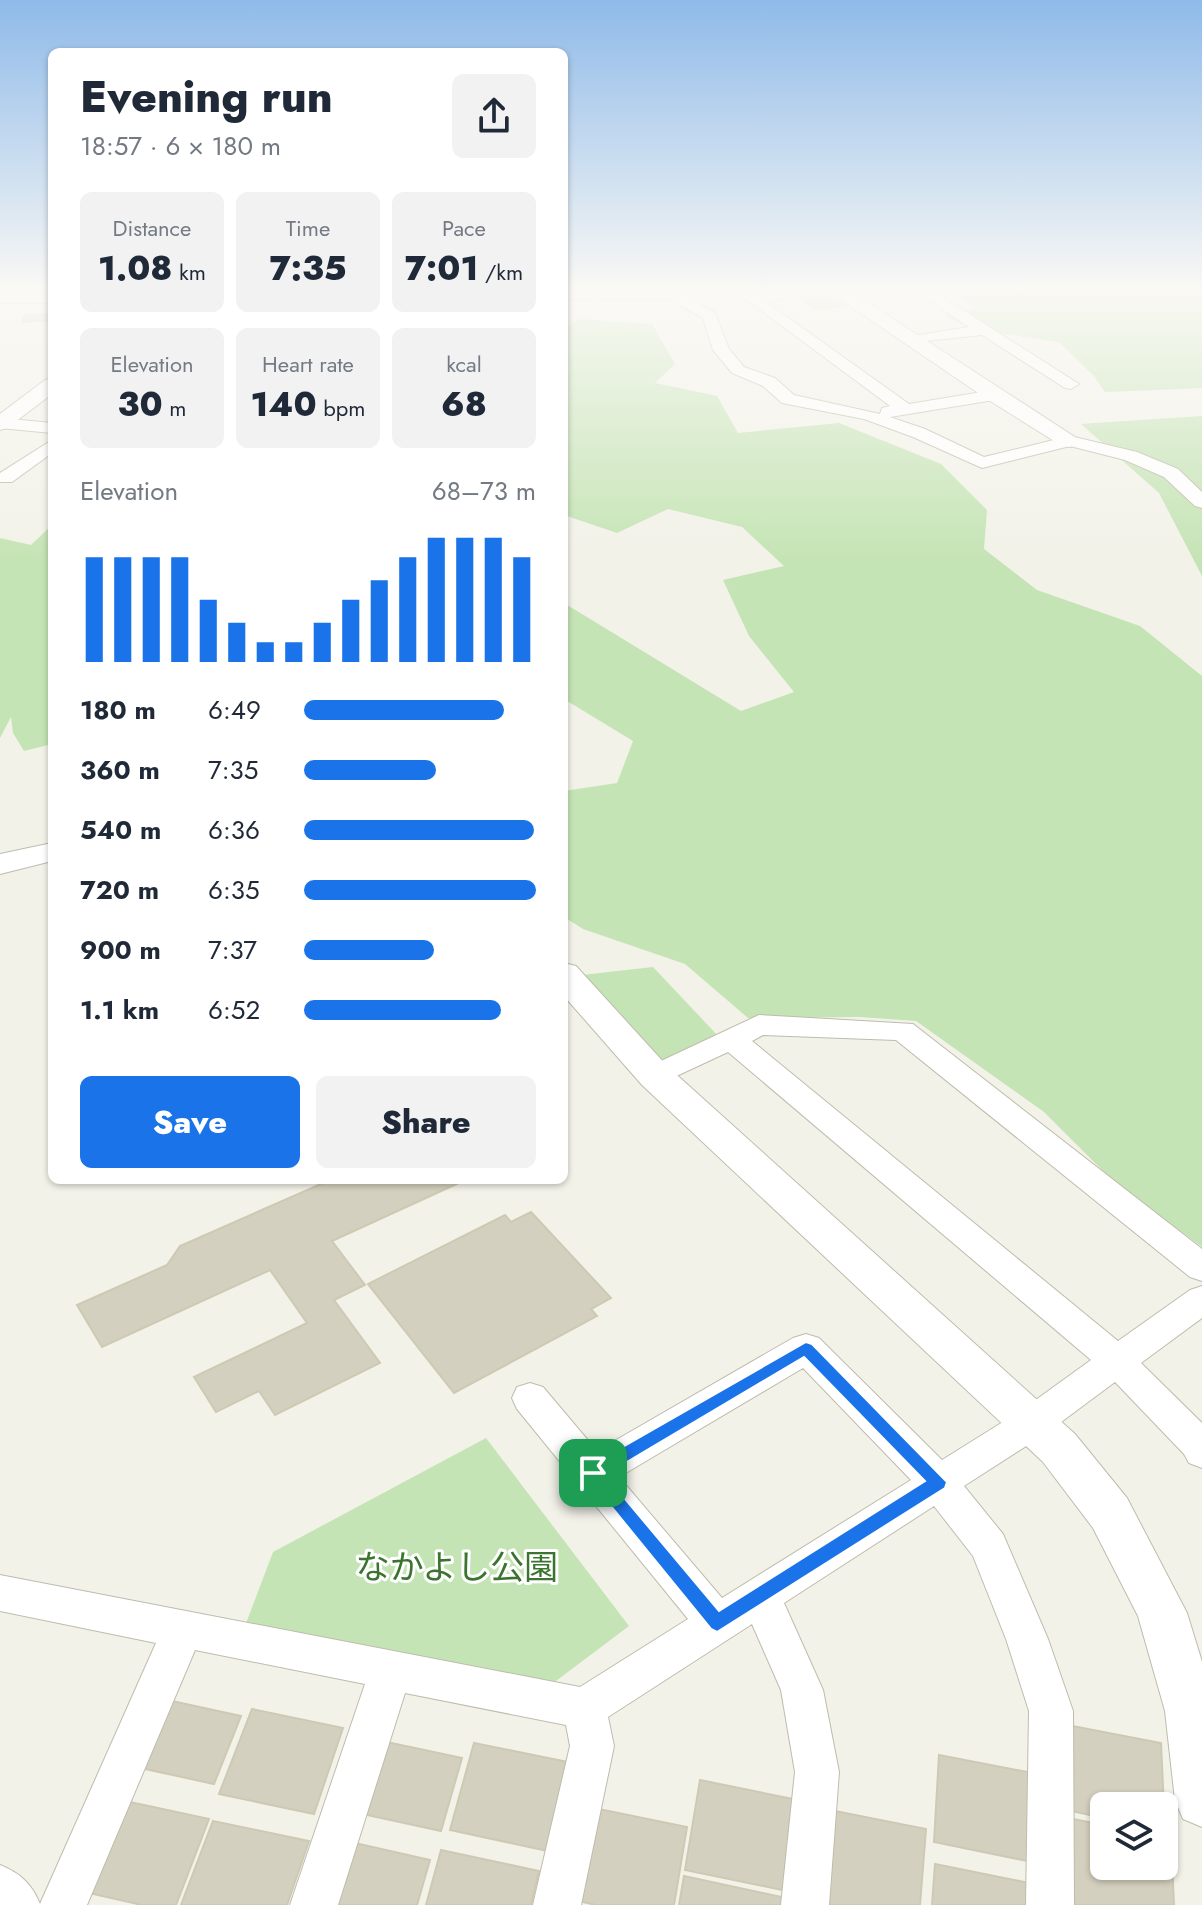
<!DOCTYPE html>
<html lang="en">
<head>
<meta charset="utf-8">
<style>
	:root { --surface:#fff; --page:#f2f2f3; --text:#1f2937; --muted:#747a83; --accent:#1a73e8 }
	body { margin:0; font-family:Jost,"Noto Sans JP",sans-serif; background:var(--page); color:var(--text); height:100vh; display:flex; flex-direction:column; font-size:30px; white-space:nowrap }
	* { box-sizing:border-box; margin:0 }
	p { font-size:26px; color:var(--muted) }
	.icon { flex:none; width:44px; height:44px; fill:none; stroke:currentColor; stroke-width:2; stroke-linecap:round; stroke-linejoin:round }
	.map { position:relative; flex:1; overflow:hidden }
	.panel { position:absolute; left:48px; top:48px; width:520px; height:1136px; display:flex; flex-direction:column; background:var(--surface); border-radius:12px; box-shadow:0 2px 6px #0004 }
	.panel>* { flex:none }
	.controls { position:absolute; left:1090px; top:1792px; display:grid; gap:16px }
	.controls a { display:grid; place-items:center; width:88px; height:88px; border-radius:12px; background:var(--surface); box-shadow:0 2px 6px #0004; font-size:40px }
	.pin { position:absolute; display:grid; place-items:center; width:68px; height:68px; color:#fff; margin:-34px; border-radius:16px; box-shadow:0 4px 12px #0006 }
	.round { display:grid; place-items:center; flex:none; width:84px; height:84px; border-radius:12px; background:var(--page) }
	.head { display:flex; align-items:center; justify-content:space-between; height:136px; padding:0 32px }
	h1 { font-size:44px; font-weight:800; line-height:60px }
	.stats { display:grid; grid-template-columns:repeat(3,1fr); gap:12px; height:136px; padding:8px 32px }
	.stats div { display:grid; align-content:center; border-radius:12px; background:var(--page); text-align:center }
	.stats b { font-size:34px; font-weight:800 }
	.stats small { font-size:22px; font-weight:400 }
	.stats p { font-size:22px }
	.chart { height:224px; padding:16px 32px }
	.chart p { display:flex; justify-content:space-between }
	.chart svg { width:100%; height:144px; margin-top:8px; stroke:var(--accent); stroke-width:6 }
	.action { display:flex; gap:16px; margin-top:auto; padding:16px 32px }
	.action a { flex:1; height:92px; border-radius:12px; background:var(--accent); color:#fff; font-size:32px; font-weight:800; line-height:92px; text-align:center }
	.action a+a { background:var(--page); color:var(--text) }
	ul { padding:0 32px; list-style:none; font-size:26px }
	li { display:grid; grid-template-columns:128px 96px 1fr; align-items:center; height:60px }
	li i { height:20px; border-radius:10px; background:var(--accent) }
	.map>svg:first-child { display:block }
</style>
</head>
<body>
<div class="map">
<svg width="1202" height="1905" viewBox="0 0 1202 1905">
	<rect width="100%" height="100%" fill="#f3f2e9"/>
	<g fill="#c5e4b5">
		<polygon points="949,291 1202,291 1202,388 1105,392 1093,375 1059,342 974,329 944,316 976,308"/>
		<polygon points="580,319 652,324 675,364 655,383 717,396 738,433 839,423 941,464 987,510 984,549 1037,590 1140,626 1202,676 1202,1247 1114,1182 1044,1112 916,1021 860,1017 748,1018 685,964 583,929 564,917 564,791 617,783 633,741 564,699 564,603 741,711 794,692 749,636 723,580 784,566 742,527 668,509 617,533 564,515 564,328"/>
		<polygon points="1202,416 1202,576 1159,493 1081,424"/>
		<polygon points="52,525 52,744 24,751 13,733 11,717 0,738 0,538 31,545"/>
		<polygon points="653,967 720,1038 656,1067 564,977"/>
		<polygon points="486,1438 629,1626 548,1687 245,1626 273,1552"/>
	</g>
	<g fill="#d4d0bf" stroke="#cec9b3" stroke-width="2">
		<polygon points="822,291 844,306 816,309 793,294"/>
		<polygon points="49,314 47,320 22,322 25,315"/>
		<polygon points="330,1180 463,1181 332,1241 365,1285 334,1300 380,1363 275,1415 259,1391 216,1412 194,1377 307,1323 270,1270 102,1347 77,1305 167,1265 180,1246"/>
		<polygon points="531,1212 611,1298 591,1309 597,1316 454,1393 368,1284 505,1215 511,1222"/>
		<polygon points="172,1701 241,1716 214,1784 145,1769"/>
		<polygon points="252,1709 343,1728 314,1814 219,1794"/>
		<polygon points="1062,1724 1161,1743 1165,1830 1164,1806 1104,1806 1104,1818 1062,1809"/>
		<polygon points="382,1741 462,1758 441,1831 358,1813"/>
		<polygon points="474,1743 568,1762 548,1851 450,1830"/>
		<polygon points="939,1755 1038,1774 1037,1863 934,1842"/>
		<polygon points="700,1780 798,1800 787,1891 685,1870"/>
		<polygon points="116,1799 209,1819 176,1905 142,1905 76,1890"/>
		<polygon points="589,1807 687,1827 674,1905 596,1905 570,1899"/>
		<polygon points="825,1809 926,1829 920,1905 833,1905 815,1901"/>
		<polygon points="1068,1818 1104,1825 1104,1866 1164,1866 1164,1837 1171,1838 1174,1905 1067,1905"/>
		<polygon points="213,1821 309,1841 287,1905 181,1905"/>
		<polygon points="346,1841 430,1860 417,1905 325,1905"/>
		<polygon points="441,1850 539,1871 531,1905 426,1905"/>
		<polygon points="935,1864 1039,1885 1039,1905 932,1905"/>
		<polygon points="684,1876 786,1898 785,1905 679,1905"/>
	</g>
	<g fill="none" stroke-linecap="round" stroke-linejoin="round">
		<g stroke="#bebcac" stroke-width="2">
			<g id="minor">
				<polygon points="564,291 675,291 715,313 729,349 744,367 775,378 794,395 880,414 882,408 890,406 735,291 810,291 803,295 765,301 909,404 994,390 1002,395 994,400 890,417 925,429 984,457 1070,436 1137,452 1178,469 1202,492 1202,508 1195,506 1164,477 1125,460 1070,446 982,468 913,437 864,419 782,403 763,386 732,373 713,350 703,318 668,299 567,300 564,300"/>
				<polygon points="915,291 933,291 1079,384 1071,389 1065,388 982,335 906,343 906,337 969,327"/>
				<rect x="0" y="295" width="52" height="8"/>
				<polygon points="0,418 52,423 52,433 0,428"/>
				<polygon points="52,440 52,453 12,482 0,482 0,473"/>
				<path d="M759 1015 913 1024 1202 1249V1281L1190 1277 896 1040 763 1035 752 1041 1118 1341 1190 1290 1202 1286V1318L1141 1363 1202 1423V1468L1189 1463 1184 1454 1115 1382 1045 1434 964 1486 1003 1534 1048 1639 1073 1711 1074 1905H1026L1029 1711 1006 1639 973 1556 934 1506 784 1603 823 1690 839 1772 829 1905H781L795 1772 781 1690 752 1624 608 1717 614 1746 581 1905H533L570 1746 566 1725 405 1693 338 1905H290L365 1684 195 1650 87 1905H0V1865C20 1873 32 1884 40 1904L156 1643 0 1611V1575L580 1687 688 1619 517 1409 512 1398 517 1387 530 1383 543 1387 597 1451 793 1338 806 1334 819 1338 942 1460 1019 1412 1091 1360 728 1052 655 1086 644 1083 640 1076 644 1069ZM803 1368 911 1480 722 1598 619 1477Z"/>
			</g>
		</g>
		<g stroke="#bebcac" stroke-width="2">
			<g id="tertiary">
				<polygon points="828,291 850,291 1081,441 1070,447 1062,446 987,399"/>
				<polygon points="52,378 52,394 7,428 0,430 0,414 45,380"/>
				<polygon points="52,843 52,861 0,874 0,854"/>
				<polygon points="564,963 576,966 668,1067 1075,1434 1127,1498 1187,1613 1202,1662 1202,1827 1183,1819 1175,1800 1165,1711 1138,1616 1093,1528 1043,1462 642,1085 564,996"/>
			</g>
		</g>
		<use href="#minor" fill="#fff" fill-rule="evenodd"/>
		<use href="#tertiary" fill="#fff" fill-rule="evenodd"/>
	</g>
	<linearGradient id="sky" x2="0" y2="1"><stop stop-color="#8fbae9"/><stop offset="0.52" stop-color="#faf9f5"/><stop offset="1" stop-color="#faf9f5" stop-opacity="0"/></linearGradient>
	<rect width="1202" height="558" fill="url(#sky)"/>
	<path fill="#1a73e8" stroke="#fff" stroke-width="2" fill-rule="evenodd" d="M806 1342 812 1344 947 1482 945 1488 717 1632 711 1629 584 1473 586 1468ZM804 1357 925 1481 719 1611 605 1475Z"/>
	<g text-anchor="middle" stroke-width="6" stroke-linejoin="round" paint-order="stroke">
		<g font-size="34" fill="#3b742f" stroke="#fff">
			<text x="457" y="1579">なかよし公園</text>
		</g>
	</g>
</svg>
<div class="controls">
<a><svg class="icon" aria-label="layers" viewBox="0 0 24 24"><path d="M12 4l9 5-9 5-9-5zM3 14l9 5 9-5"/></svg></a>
</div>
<div class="pin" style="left:593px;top:1473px;background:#1e9e55"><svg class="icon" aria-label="arrive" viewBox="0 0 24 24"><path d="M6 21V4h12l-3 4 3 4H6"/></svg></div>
<section class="panel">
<div class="head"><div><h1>Evening run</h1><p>18:57 · 6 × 180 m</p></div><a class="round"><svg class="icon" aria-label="share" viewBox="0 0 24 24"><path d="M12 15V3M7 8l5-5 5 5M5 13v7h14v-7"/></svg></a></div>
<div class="stats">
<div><p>Distance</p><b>1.08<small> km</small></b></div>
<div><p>Time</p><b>7:35</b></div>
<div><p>Pace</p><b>7:01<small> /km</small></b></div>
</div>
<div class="stats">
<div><p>Elevation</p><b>30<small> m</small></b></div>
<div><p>Heart rate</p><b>140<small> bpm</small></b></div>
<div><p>kcal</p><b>68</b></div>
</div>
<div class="chart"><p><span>Elevation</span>68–73 m</p>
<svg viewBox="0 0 160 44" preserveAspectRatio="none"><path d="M5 44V12M15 44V12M25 44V12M35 44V12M45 44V25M55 44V32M65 44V38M75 44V38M85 44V32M95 44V25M105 44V19M115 44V12M125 44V6M135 44V6M145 44V6M155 44V12"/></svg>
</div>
<ul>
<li><b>180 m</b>6:49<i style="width:86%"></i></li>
<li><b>360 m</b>7:35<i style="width:57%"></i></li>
<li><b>540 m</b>6:36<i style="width:99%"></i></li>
<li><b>720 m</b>6:35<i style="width:100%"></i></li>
<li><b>900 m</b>7:37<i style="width:56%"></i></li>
<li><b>1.1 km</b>6:52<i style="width:85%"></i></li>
</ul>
<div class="action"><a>Save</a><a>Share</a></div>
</section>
</div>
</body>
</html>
